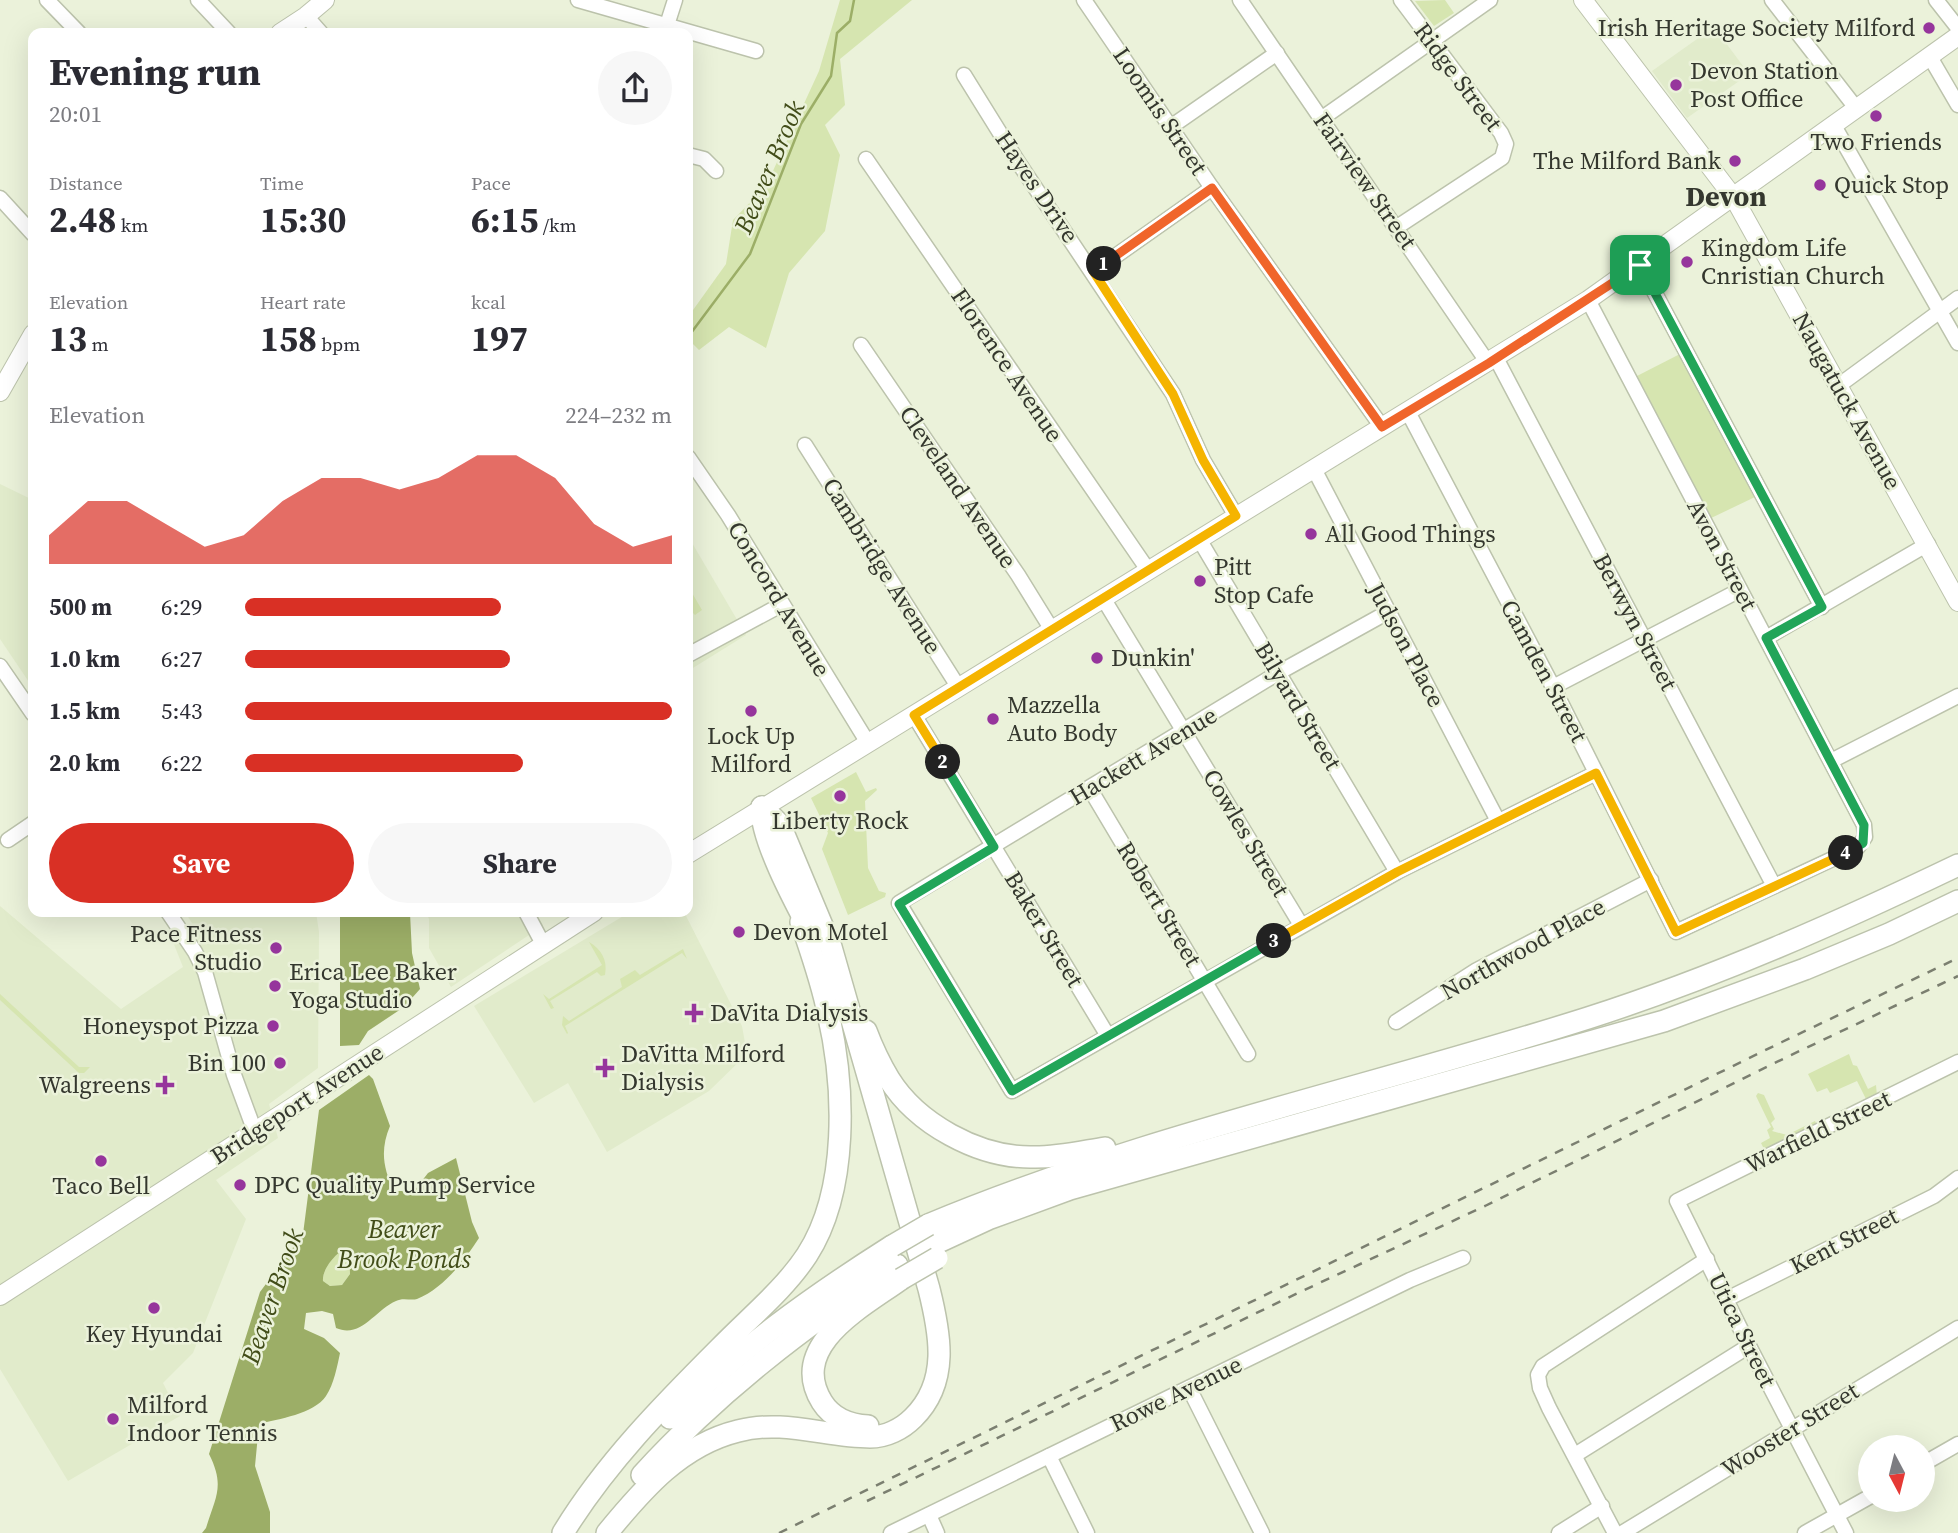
<!DOCTYPE html>
<html lang="en">
<head>
<meta charset="utf-8">
<style>
	:root { --surface:#fff; --page:#f7f7f7; --text:#2b2b33; --muted:#7c7c81; --accent:#d93025 }
	body { margin:0; font-family:"Source Serif 4",serif; background:var(--page); color:var(--text); height:100vh; display:flex; flex-direction:column; font-size:26px; white-space:nowrap }
	* { box-sizing:border-box; margin:0 }
	p { font-size:23px; color:var(--muted) }
	.icon { flex:none; width:38px; height:38px; fill:none; stroke:currentColor; stroke-width:2; stroke-linecap:round; stroke-linejoin:round }
	.map { position:relative; flex:1; overflow:hidden }
	.side { position:absolute; left:28px; top:28px; width:665px; height:889px; display:flex; flex-direction:column; background:var(--surface); border-radius:14px; box-shadow:0 7px 28px #0002 }
	.side>* { flex:none }
	.needle { width:46px; rotate:173deg }
	.tools { position:absolute; left:1858px; top:1435px; display:grid; gap:14px }
	.tools a { display:grid; place-items:center; width:77px; height:77px; border-radius:50%; background:var(--surface); box-shadow:0 7px 28px #0002; font-size:35px }
	.pin { position:absolute; display:grid; place-items:center; width:60px; height:60px; color:#fff; margin:-30px; border-radius:14px; box-shadow:0 4px 10px #0006 }
	.km { position:absolute; width:35px; height:35px; margin:-18px; border-radius:50%; background:#222; color:#fff; font-size:19px; line-height:35px; text-align:center }
	.round { display:grid; place-items:center; flex:none; width:74px; height:74px; border-radius:37px; background:var(--page) }
	.headline { display:flex; align-items:center; justify-content:space-between; height:119px; padding:0 21px }
	h1 { font-size:38px; font-weight:700; line-height:52px }
	.metrics { display:grid; grid-template-columns:repeat(3,1fr); gap:10px; height:119px; padding:7px 21px }
	.metrics div { display:grid; align-content:center }
	.metrics b { font-size:35px; font-weight:700 }
	.metrics small { font-size:19px; font-weight:400 }
	.metrics p { font-size:19px }
	.chart { height:196px; padding:14px 21px }
	.chart p { display:flex; justify-content:space-between }
	.chart svg { width:100%; height:126px; margin-top:7px; fill:var(--accent); opacity:.7 }
	.cta { display:flex; gap:14px; margin-top:auto; padding:14px 21px }
	.cta a { flex:1; height:80px; border-radius:42px; background:var(--accent); color:#fff; font-size:28px; font-weight:700; line-height:80px; text-align:center }
	.cta a+a { background:var(--page); color:var(--text) }
	ul { padding:0 21px; list-style:none; font-size:23px }
	li { display:grid; grid-template-columns:112px 84px 1fr; align-items:center; height:52px }
	li i { height:18px; border-radius:9px; background:var(--accent) }
	.map>svg:first-child { display:block }
</style>
</head>
<body>
<div class="map">
<svg width="1958" height="1533" viewBox="0 0 1958 1533">
	<rect width="100%" height="100%" fill="#ebf2da"/>
	<g fill="#e1ebcb">
		<polygon points="1714,27 1749,74 1687,118 1652,71"/>
		<polygon points="0,484 33,500 33,688 0,639"/>
		<polygon points="688,536 746,635 688,671"/>
		<polygon points="0,906 121,1009 183,967 173,942 195,928 185,912 316,912 319,932 318,1068 269,1104 278,1138 216,1180 246,1219 193,1353 163,1383 180,1416 68,1481 0,1369"/>
		<polygon points="426,912 535,912 543,925 530,934 521,920 529,935 451,987 429,948 429,919"/>
		<polygon points="630,912 684,912 742,1026 747,1054 709,1091 607,1152 568,1083 534,1103 474,1006"/>
	</g>
	<g fill="#d6e5b0">
		<polygon points="840,0 912,0 840,59 845,105 825,125 840,155 825,231 789,273 766,348 729,327 699,350 688,339 688,317 726,264 733,220 766,186 819,71"/>
		<polygon points="1445,0 1454,13 1434,26 1415,1"/>
		<polygon points="1680,354 1755,493 1755,497 1707,520 1635,377"/>
		<polygon points="688,586 702,610 695,615 691,611 688,627"/>
		<polygon points="856,772 866,792 876,788 877,790 865,801 868,868 879,891 886,893 885,897 848,915 822,849 828,833 811,798"/>
		<path d="M589 942C601 949 608 960 605 975L601 976 597 972 550 1001 554 1008 551 1009 543 994 549 999 602 965Z"/>
		<polygon points="683,949 687,959 682,953 565,1026 568,1033 567,1034 562,1025 563,1016 569,1021 622,987 620,979 635,970 640,975"/>
		<polygon points="0,994 79,1067 90,1067 84,1073 79,1073 0,1000"/>
		<polygon points="1849,1054 1853,1065 1857,1066 1868,1089 1876,1085 1877,1096 1867,1101 1857,1081 1830,1093 1827,1088 1817,1092 1808,1074"/>
		<polygon points="1758,1093 1764,1095 1775,1119 1771,1123 1774,1129 1772,1131 1787,1135 1815,1121 1817,1125 1765,1151 1761,1143 1770,1138 1767,1130 1771,1127 1756,1096"/>
		<path d="M340 1252H346L349 1255 350 1274 342 1285 330 1286 323 1281C322 1271 332 1258 340 1252Z"/>
	</g>
	<g fill="#9cae67" fill-rule="evenodd">
		<polygon points="340,912 353,912 354,915 363,916 365,912 410,913 412,953 420,989 404,1007 368,1031 359,1045 340,1046"/>
		<path d="M369 1075 373 1079 390 1126C380 1150 383 1168 394 1191H414L428 1173 456 1158 472 1222 479 1238C464 1261 444 1288 417 1299 411 1301 403 1297 396 1301 375 1310 361 1339 336 1328L333 1314 322 1311 306 1313 304 1329 324 1338 340 1353C337 1367 334 1384 326 1396 314 1414 278 1419 259 1424L255 1466 270 1512V1533H202L206 1528C216 1496 225 1486 209 1454L260 1292 303 1234 319 1110ZM340 1252H346L349 1255 350 1274 342 1285 330 1286 323 1281C322 1271 332 1258 340 1252Z"/>
	</g>
	<g fill="none" stroke-linecap="round" stroke-linejoin="round">
		<polyline stroke="#9cae67" stroke-width="2.5" points="688,337 750,254 801,124 831,76 837,33 850,21 854,0"/>
		<g stroke="#bcc3ac" stroke-width="17">
			<g id="minor">
				<polyline points="47,0 79,33"/>
				<polyline points="198,0 229,33"/>
				<polyline points="578,0 756,51"/>
				<polyline points="1084,0 1212,188 1382,427"/>
				<polyline points="1240,0 1488,363"/>
				<polyline points="1772,0 1856,108"/>
				<polyline points="1936,0 1958,28"/>
				<polyline points="306,16 321,33"/>
				<polyline points="667,25 675,0"/>
				<polyline points="1930,57 1958,105"/>
				<polyline points="964,75 1018,162 1173,394 1203,460 1236,516"/>
				<polyline points="1321,119 1490,0"/>
				<polyline points="1833,124 1958,343"/>
				<polyline points="1172,126 1277,53"/>
				<polyline points="688,155 704,159 716,171"/>
				<polyline points="866,159 1148,570"/>
				<polyline points="0,198 33,234"/>
				<polyline points="1397,227 1502,158 1506,144 1501,133 1401,0"/>
				<polyline points="1640,265 1822,607"/>
				<polyline points="1093,272 1212,188"/>
				<polyline points="861,345 1018,575 1052,630"/>
				<polyline points="1496,358 1774,886"/>
				<polyline points="1838,386 1958,298"/>
				<polyline points="1408,412 1553,687 1676,932 1858,847 1865,837 1864,825 1588,300"/>
				<polyline points="805,445 959,688"/>
				<polyline points="688,457 728,515 868,743"/>
				<polyline points="1314,469 1498,821"/>
				<polyline points="1199,539 1397,872"/>
				<polyline points="1103,598 1301,925"/>
				<polyline points="1388,612 1278,673 899,903 1012,1091 1397,872 1596,773"/>
				<polyline points="1766,638 1928,544"/>
				<polyline points="688,655 781,605"/>
				<polyline points="0,666 33,714"/>
				<polyline points="1553,687 1740,590"/>
				<polyline points="914,715 1108,1036"/>
				<polyline points="1831,761 1958,696"/>
				<polyline points="1090,789 1248,1054"/>
				<polyline points="8,840 33,823"/>
				<polyline points="168,912 195,952 205,972 234,1075 255,1132"/>
				<polyline points="526,912 543,944"/>
				<polyline points="1396,1022 1477,970 1651,880"/>
				<polyline points="1727,1299 1934,1196 1958,1178"/>
				<polyline points="1189,1388 1262,1533"/>
				<polyline points="1575,1455 1749,1346"/>
				<polyline points="1049,1456 1087,1533"/>
				<polyline points="1923,1464 1958,1444"/>
				<polyline points="929,1515 937,1533"/>
				<polyline points="891,1533 1410,1280 1463,1258"/>
				<polyline points="1559,1533 1602,1506"/>
				<polyline points="1615,1533 1549,1408 1540,1388 1538,1375 1543,1366 1707,1259"/>
				<polyline points="1622,1533 1958,1328"/>
				<polyline points="1805,1533 1871,1496"/>
				<polyline points="1846,1533 1749,1346 1677,1201 1958,1062"/>
			</g>
		</g>
		<g stroke="#bcc3ac" stroke-width="20">
			<g id="major">
				<polyline points="1583,0 1734,198 1958,602"/>
				<polyline points="280,33 306,16 325,0"/>
				<polyline points="0,392 33,334"/>
				<polyline points="688,854 1588,300 1958,36"/>
				<polyline points="0,1296 594,912"/>
			</g>
		</g>
		<g stroke="#bcc3ac" stroke-width="24">
			<g id="highway">
				<path d="M762 807C759 836 797 906 812 934"/>
				<path d="M866 1031C872 1047 880 1064 889 1079 917 1124 978 1157 1030 1157 1055 1158 1080 1152 1105 1148"/>
				<path d="M928 1225C1141 1136 1368 1088 1588 1018 1716 977 1837 923 1958 865"/>
				<polyline points="934,1244 988,1219 1070,1189 1664,1021 1805,969 1889,934 1958,901"/>
				<path d="M670 1418C736 1351 813 1296 892 1246"/>
				<path d="M868 1426C850 1425 832 1418 822 1402 787 1345 864 1306 901 1279"/>
				<path d="M642 1475C718 1392 804 1326 897 1265"/>
				<path d="M563 1533C605 1464 663 1405 720 1348 749 1318 784 1290 807 1255 849 1190 845 1086 828 1013 822 982 811 952 801 922"/>
				<path d="M607 1533C643 1489 681 1445 738 1431 783 1419 826 1437 870 1437 886 1437 902 1429 913 1418 950 1382 940 1333 929 1289L831 947 780 825 762 807"/>
			</g>
		</g>
		<use href="#minor" stroke="#fff" stroke-width="14"/>
		<use href="#major" stroke="#fff" stroke-width="18"/>
		<use href="#highway" stroke="#fff" stroke-width="21"/>
		<g stroke="#7b7f70" stroke-width="2.5" stroke-dasharray="9 9" stroke-linecap="butt">
			<polyline points="867,1501 1300,1292 1485,1206 1789,1056 1958,976"/>
			<polyline points="779,1533 1782,1042 1958,958"/>
		</g>
		<g stroke="#bcc3ac" stroke-width="24" stroke-linecap="butt">
			<g id="highway-bridge">
				<polyline points="892,1246 928,1225"/>
				<polyline points="901,1279 937,1258"/>
			</g>
		</g>
		<use href="#highway-bridge" stroke="#fff" stroke-width="21"/>
	</g>
	<g fill="none" stroke-linecap="round" stroke-linejoin="round">
		<g stroke="#fff" stroke-width="14">
			<polyline id="split-1" points="1104,264 1212,188 1382,427 1489,363 1640,265"/>
		</g>
		<g stroke="#fff" stroke-width="14">
			<polyline id="split-2" points="943,762 914,715 1236,516 1203,460 1173,394 1093,271 1104,264"/>
		</g>
		<g stroke="#fff" stroke-width="14">
			<polyline id="split-3" points="943,762 994,847 899,904 1012,1091 1274,941"/>
		</g>
		<g stroke="#fff" stroke-width="14">
			<polyline id="split-4" points="1274,941 1397,872 1596,773 1676,932 1846,853"/>
		</g>
		<g stroke="#fff" stroke-width="14">
			<polyline id="split-5" points="1640,265 1822,607 1766,638 1864,825 1863,843 1846,853"/>
		</g>
		<use href="#split-1" stroke="#f0652b" stroke-width="9"/>
		<use href="#split-2" stroke="#f5b400" stroke-width="9"/>
		<use href="#split-3" stroke="#22a559" stroke-width="9"/>
		<use href="#split-4" stroke="#f5b400" stroke-width="9"/>
		<use href="#split-5" stroke="#22a559" stroke-width="9"/>
	</g>
	<g fill="#96359c" stroke="#ebf2da" stroke-width="2.5">
		<circle cx="1929" cy="28" r="7"/>
		<circle cx="1676" cy="85" r="7"/>
		<circle cx="1876" cy="116" r="7"/>
		<circle cx="1735" cy="161" r="7"/>
		<circle cx="1820" cy="185" r="7"/>
		<circle cx="1687" cy="262" r="7"/>
		<circle cx="1311" cy="534" r="7"/>
		<circle cx="1200" cy="581" r="7"/>
		<circle cx="1097" cy="658" r="7"/>
		<circle cx="751" cy="711" r="7"/>
		<circle cx="993" cy="719" r="7"/>
		<circle cx="840" cy="796" r="7"/>
		<circle cx="739" cy="932" r="7"/>
		<circle cx="276" cy="948" r="7"/>
		<circle cx="275" cy="986" r="7"/>
		<path d="M690.5 1002.5h7v7h7v7h-7v7h-7v-7h-7v-7h7z"/>
		<circle cx="273" cy="1026" r="7"/>
		<circle cx="280" cy="1063" r="7"/>
		<path d="M601.5 1057.5h7v7h7v7h-7v7h-7v-7h-7v-7h7z"/>
		<path d="M161.5 1074.5h7v7h7v7h-7v7h-7v-7h-7v-7h7z"/>
		<circle cx="101" cy="1161" r="7"/>
		<circle cx="240" cy="1185" r="7"/>
		<circle cx="154" cy="1308" r="7"/>
		<circle cx="113" cy="1419" r="7"/>
	</g>
	<g text-anchor="middle" stroke-width="5" stroke-linejoin="round" paint-order="stroke">
		<g font-size="24" fill="#34372e" stroke="#ebf2da" text-anchor="start">
			<text x="1915" y="36" text-anchor="end">Irish Heritage Society Milford</text>
			<text x="1690" y="79">Devon Station<tspan x="1690" dy="28">Post Office</tspan></text>
			<text x="1876" y="150" text-anchor="middle">Two Friends</text>
			<text x="1721" y="169" text-anchor="end">The Milford Bank</text>
			<text x="1834" y="193">Quick Stop</text>
			<text x="1701" y="256">Kingdom Life<tspan x="1701" dy="28">Cnristian Church</tspan></text>
			<text x="1325" y="542">All Good Things</text>
			<text x="1214" y="575">Pitt<tspan x="1214" dy="28">Stop Cafe</tspan></text>
			<text x="1111" y="666">Dunkin'</text>
			<text x="1007" y="713">Mazzella<tspan x="1007" dy="28">Auto Body</tspan></text>
			<text x="751" y="744" text-anchor="middle">Lock Up<tspan x="751" dy="28">Milford</tspan></text>
			<text x="840" y="829" text-anchor="middle">Liberty Rock</text>
			<text x="753" y="940">Devon Motel</text>
			<text x="262" y="942" text-anchor="end">Pace Fitness<tspan x="262" dy="28">Studio</tspan></text>
			<text x="289" y="980">Erica Lee Baker<tspan x="289" dy="28">Yoga Studio</tspan></text>
			<text x="710" y="1021">DaVita Dialysis</text>
			<text x="259" y="1034" text-anchor="end">Honeyspot Pizza</text>
			<text x="621" y="1062">DaVitta Milford<tspan x="621" dy="28">Dialysis</tspan></text>
			<text x="266" y="1071" text-anchor="end">Bin 100</text>
			<text x="151" y="1093" text-anchor="end">Walgreens</text>
			<text x="254" y="1193">DPC Quality Pump Service</text>
			<text x="101" y="1194" text-anchor="middle">Taco Bell</text>
			<text x="154" y="1342" text-anchor="middle">Key Hyundai</text>
			<text x="127" y="1413">Milford<tspan x="127" dy="28">Indoor Tennis</tspan></text>
		</g>
		<g font-size="24" fill="#34372e" stroke="#ebf2da">
			<text transform="translate(1458 77) rotate(53)" y="8">Ridge Street</text>
			<text transform="translate(1160 111) rotate(56)" y="8">Loomis Street</text>
			<text transform="translate(1365 181) rotate(55)" y="8">Fairview Street</text>
			<text transform="translate(1037 187) rotate(56)" y="8">Hayes Drive</text>
			<text transform="translate(1007 365) rotate(56)" y="8">Florence Avenue</text>
			<text transform="translate(1847 401) rotate(61)" y="8">Naugatuck Avenue</text>
			<text transform="translate(958 487) rotate(56)" y="8">Cleveland Avenue</text>
			<text transform="translate(1722 555) rotate(62)" y="8">Avon Street</text>
			<text transform="translate(882 566) rotate(58)" y="8">Cambridge Avenue</text>
			<text transform="translate(779 599) rotate(59)" y="8">Concord Avenue</text>
			<text transform="translate(1635 622) rotate(62)" y="8">Berwyn Street</text>
			<text transform="translate(1406 645) rotate(62)" y="8">Judson Place</text>
			<text transform="translate(1544 671) rotate(62)" y="8">Camden Street</text>
			<text transform="translate(1298 706) rotate(59)" y="8">Bilyard Street</text>
			<text transform="translate(1143 756) rotate(-31)" y="8">Hackett Avenue</text>
			<text transform="translate(1246 833) rotate(59)" y="8">Cowles Street</text>
			<text transform="translate(1159 904) rotate(59)" y="8">Robert Street</text>
			<text transform="translate(1044 929) rotate(59)" y="8">Baker Street</text>
			<text transform="translate(1523 949) rotate(-29)" y="8">Northwood Place</text>
			<text transform="translate(297 1104) rotate(-33)" y="8">Bridgeport Avenue</text>
			<text transform="translate(1818 1132) rotate(-26)" y="8">Warfield Street</text>
			<text transform="translate(1844 1241) rotate(-27)" y="8">Kent Street</text>
			<text transform="translate(1742 1330) rotate(64)" y="8">Utica Street</text>
			<text transform="translate(1176 1394) rotate(-26)" y="8">Rowe Avenue</text>
			<text transform="translate(1790 1430) rotate(-32)" y="8">Wooster Street</text>
		</g>
		<g font-size="26" font-style="italic" fill="#424d19" stroke="#ebf2da">
			<text transform="translate(769 167) rotate(-67)" y="9">Beaver Brook</text>
			<text x="404" y="1238">Beaver<tspan x="404" dy="30">Brook Ponds</tspan></text>
			<text transform="translate(272 1296) rotate(-71)" y="9">Beaver Brook</text>
		</g>
		<g font-size="28" font-weight="bold" fill="#34372e" stroke="#ebf2da">
			<text x="1726" y="206">Devon</text>
		</g>
	</g>
</svg>
<div class="tools">
<a><svg class="needle" viewBox="-14 -14 28 28"><path d="M0-13l5 13h-10z" fill="#e53935"/><path d="M0 13l5-13h-10z" fill="#7c7c81"/></svg></a>
</div>
<div class="pin" style="left:1640px;top:265px;background:#1e9e55"><svg class="icon" aria-label="arrive" viewBox="0 0 24 24"><path d="M6 21V4h12l-3 4 3 4H6"/></svg></div>
<b class="km" style="left:1104px;top:264px">1</b>
<b class="km" style="left:943px;top:762px">2</b>
<b class="km" style="left:1274px;top:941px">3</b>
<b class="km" style="left:1846px;top:853px">4</b>
<section class="side">
<div class="headline"><div><h1>Evening run</h1><p>20:01</p></div><a class="round"><svg class="icon" aria-label="share" viewBox="0 0 24 24"><path d="M12 15V3M7 8l5-5 5 5M5 13v7h14v-7"/></svg></a></div>
<div class="metrics">
<div><p>Distance</p><b>2.48<small> km</small></b></div>
<div><p>Time</p><b>15:30</b></div>
<div><p>Pace</p><b>6:15<small> /km</small></b></div>
</div>
<div class="metrics">
<div><p>Elevation</p><b>13<small> m</small></b></div>
<div><p>Heart rate</p><b>158<small> bpm</small></b></div>
<div><p>kcal</p><b>197</b></div>
</div>
<div class="chart"><p><span>Elevation</span>224–232 m</p>
<svg viewBox="0 0 160 44" preserveAspectRatio="none"><path d="M0 44V34L10 22L20 22L30 30L40 38L50 34L60 22L70 14L80 14L90 18L100 14L110 6L120 6L130 14L140 30L150 38L160 34V44z"/></svg>
</div>
<ul>
<li><b>500 m</b>6:29<i style="width:60%"></i></li>
<li><b>1.0 km</b>6:27<i style="width:62%"></i></li>
<li><b>1.5 km</b>5:43<i style="width:100%"></i></li>
<li><b>2.0 km</b>6:22<i style="width:65%"></i></li>
</ul>
<div class="cta"><a>Save</a><a>Share</a></div>
</section>
</div>
</body>
</html>
